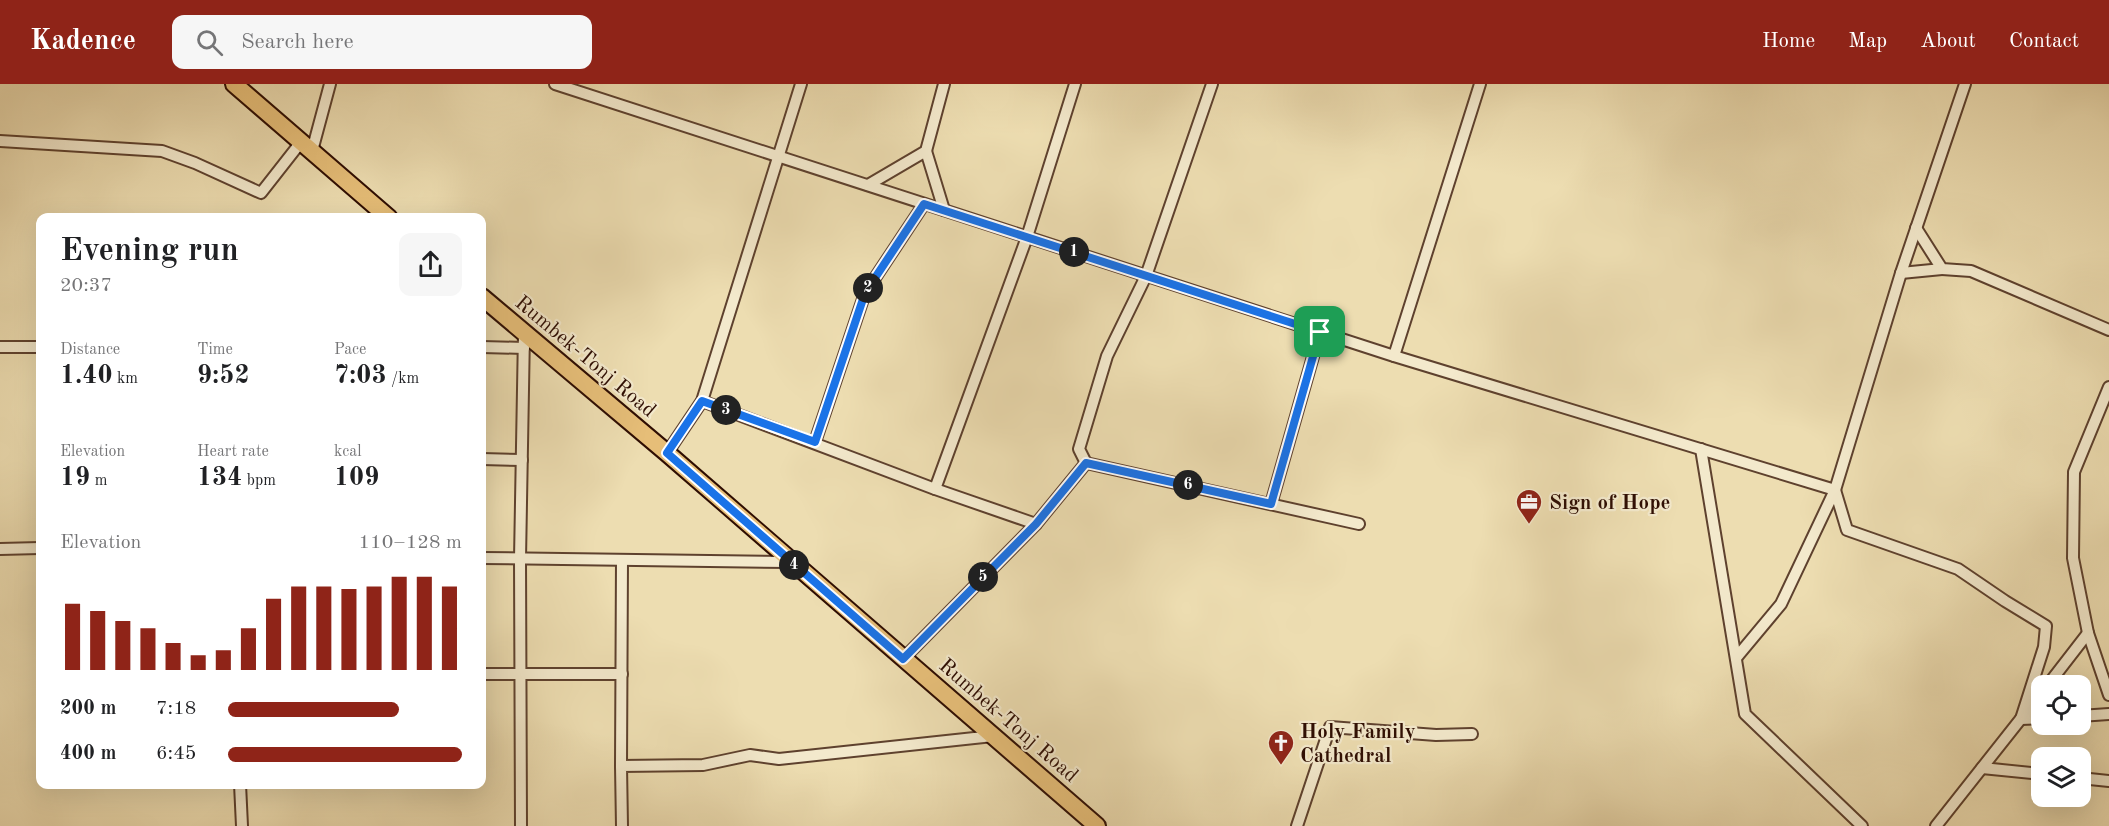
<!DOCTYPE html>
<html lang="en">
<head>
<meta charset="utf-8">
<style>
	:root { --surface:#fff; --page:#f6f6f6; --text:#202124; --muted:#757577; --accent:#8f2418 }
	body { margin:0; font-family:"Old Standard TT",serif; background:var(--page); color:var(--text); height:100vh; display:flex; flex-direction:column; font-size:22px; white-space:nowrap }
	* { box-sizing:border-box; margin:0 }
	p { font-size:20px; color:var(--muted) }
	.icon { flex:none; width:33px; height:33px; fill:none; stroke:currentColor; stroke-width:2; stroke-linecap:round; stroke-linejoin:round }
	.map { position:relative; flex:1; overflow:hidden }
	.panel { position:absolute; left:36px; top:129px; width:450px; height:576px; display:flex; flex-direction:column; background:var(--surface); border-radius:12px; box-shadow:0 6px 24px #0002 }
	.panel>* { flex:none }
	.tools { position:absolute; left:2031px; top:591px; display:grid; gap:12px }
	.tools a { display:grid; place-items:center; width:60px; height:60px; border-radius:12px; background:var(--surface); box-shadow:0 6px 24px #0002; font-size:30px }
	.pin { position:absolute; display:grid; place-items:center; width:51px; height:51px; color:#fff; margin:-26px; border-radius:12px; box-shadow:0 3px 9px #0006 }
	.km { position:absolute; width:30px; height:30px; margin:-15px; border-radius:50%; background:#222; color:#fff; font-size:16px; line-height:30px; text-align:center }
	.round { display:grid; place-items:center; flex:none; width:63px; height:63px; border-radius:12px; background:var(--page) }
	.summary { display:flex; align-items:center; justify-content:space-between; height:102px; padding:0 24px }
	h1 { font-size:33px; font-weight:700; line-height:45px }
	.figures { display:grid; grid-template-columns:repeat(3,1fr); gap:9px; height:102px; padding:6px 24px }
	.figures div { display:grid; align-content:center }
	.figures b { font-size:26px; font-weight:700 }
	.figures small { font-size:16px; font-weight:400 }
	.figures p { font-size:16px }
	.chart { height:168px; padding:12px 24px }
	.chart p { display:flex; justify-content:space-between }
	.chart svg { width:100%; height:108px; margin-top:6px; stroke:var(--accent); stroke-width:6 }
	ul { padding:0 24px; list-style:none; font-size:20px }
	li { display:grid; grid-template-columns:96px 72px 1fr; align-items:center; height:45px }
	li i { height:15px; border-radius:8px; background:var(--accent) }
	header { display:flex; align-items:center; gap:36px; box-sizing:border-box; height:84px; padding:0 30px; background:var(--accent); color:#fff }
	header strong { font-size:28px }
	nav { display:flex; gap:33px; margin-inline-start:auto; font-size:21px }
	.search { width:420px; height:54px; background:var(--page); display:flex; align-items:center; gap:15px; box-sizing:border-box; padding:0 21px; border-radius:12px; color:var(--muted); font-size:22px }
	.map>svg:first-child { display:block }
</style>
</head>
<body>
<header>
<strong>Kadence</strong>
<div class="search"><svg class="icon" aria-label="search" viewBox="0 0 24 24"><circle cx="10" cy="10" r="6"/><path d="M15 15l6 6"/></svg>Search here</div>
<nav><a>Home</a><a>Map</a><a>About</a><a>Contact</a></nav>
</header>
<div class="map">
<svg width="2109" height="742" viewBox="0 0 2109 742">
	<rect width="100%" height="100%" fill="#edddb1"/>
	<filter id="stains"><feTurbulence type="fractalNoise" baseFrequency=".00333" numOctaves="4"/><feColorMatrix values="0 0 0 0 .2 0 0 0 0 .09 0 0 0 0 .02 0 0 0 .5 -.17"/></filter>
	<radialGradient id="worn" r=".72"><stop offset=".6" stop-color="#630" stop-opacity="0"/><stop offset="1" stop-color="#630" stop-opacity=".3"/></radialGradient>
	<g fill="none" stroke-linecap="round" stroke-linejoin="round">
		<g stroke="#5e412e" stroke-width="14">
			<g id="minor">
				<polyline points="555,0 1394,272 1835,406"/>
				<polyline points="0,57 162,67 195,79 261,109 301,58"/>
				<polyline points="312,67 330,0"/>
				<polyline points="926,67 944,126"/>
				<polyline points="868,101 926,67 944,0"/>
				<polyline points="1916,144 1942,185 1971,187 2109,246"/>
				<polyline points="1901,189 1942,185"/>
				<polyline points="0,263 40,263"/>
				<polyline points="482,263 524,264"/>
				<polyline points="1394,272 1480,0"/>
				<polyline points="2109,303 2074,388 2073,474 2088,549 2109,611"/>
				<polyline points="702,317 935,405 1036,440"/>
				<polyline points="815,358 865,209 924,120"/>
				<polyline points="1701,365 1745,630 1862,742"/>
				<polyline points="667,369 702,317 801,0"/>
				<polyline points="482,375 522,376"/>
				<polyline points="1086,379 1079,365 1107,272 1146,192 1212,0"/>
				<polyline points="935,405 1027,153 1075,0"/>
				<polyline points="1835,406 1847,446 1958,485 2005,517 2046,542 2044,563 2021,635 2042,634"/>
				<polyline points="1271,420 1320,248"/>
				<polyline points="0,465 40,464"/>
				<polyline points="482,474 790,478"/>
				<polyline points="1736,574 1781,520 1835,406 1901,189 1965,0"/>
				<polyline points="903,575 1036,440 1086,379 1359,440"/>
				<polyline points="482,590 622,590"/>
				<polyline points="2047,602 2088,549"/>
				<polyline points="2080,632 2109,630"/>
				<polyline points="621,682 622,476"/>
				<polyline points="1982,684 2042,690"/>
				<polyline points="2080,694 2109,697"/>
				<polyline points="240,700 242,742"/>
				<polyline points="521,742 520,475 524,249"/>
				<polyline points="622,742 621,682 703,681 750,671 779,675 993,652"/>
				<polyline points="1297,742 1330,643 1436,651 1472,650"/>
				<polyline points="1936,742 2042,608"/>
			</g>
		</g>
		<g stroke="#2e0d02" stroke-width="20">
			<g id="primary">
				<polyline points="234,0 389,134"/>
				<polyline points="482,213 667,369 1097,742"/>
			</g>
		</g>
		<use href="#minor" stroke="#f3e9cc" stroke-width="10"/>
		<use href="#primary" stroke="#e6be78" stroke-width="16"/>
	</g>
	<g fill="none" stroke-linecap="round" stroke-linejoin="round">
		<g stroke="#fff" stroke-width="12">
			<polygon id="route" points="924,120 1320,248 1271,420 1086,379 1036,440 903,575 667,369 702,317 815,358 865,209"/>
		</g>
		<use href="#route" stroke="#1a73e8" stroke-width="8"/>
	</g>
	<defs>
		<g id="office-pin" transform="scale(1.35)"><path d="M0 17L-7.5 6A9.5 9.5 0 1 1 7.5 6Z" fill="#8f2418" stroke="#f3e9cc"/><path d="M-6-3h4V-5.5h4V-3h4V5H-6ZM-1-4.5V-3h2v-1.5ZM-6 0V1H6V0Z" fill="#fff"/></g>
		<g id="church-pin" transform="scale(1.35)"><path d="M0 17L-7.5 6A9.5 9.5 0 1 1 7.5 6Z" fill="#8f2418" stroke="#f3e9cc"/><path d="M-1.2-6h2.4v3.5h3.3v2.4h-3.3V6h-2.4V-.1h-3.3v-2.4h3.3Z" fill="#fff"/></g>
	</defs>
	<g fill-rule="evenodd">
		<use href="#office-pin" x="1529" y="418"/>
		<use href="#church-pin" x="1281" y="659"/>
	</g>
	<g text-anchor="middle" stroke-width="4.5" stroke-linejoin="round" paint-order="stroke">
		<g font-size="21" fill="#2e0d02" stroke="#f3e9cc">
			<text transform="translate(586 272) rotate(40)" y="7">Rumbek-Tonj Road</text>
			<text transform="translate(1009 636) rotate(41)" y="7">Rumbek-Tonj Road</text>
		</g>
		<g font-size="21" font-weight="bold" fill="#2e0d02" stroke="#f3e9cc" text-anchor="start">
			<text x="1549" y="425">Sign of Hope</text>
			<text x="1300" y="654">Holy Family<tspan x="1300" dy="24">Cathedral</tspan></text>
		</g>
	</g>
	<rect width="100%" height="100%" filter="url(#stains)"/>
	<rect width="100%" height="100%" fill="url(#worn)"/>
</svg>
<div class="tools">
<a><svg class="icon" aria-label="locate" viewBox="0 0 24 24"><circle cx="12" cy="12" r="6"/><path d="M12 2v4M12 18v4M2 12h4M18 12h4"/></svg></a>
<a><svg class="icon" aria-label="layers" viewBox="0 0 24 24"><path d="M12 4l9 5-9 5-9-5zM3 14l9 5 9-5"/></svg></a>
</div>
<div class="pin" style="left:1320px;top:248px;background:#1e9e55"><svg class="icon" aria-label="arrive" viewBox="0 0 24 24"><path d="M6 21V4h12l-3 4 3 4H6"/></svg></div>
<b class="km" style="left:1074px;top:168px">1</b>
<b class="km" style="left:868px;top:204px">2</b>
<b class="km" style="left:726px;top:326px">3</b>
<b class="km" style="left:794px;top:481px">4</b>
<b class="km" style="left:983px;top:493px">5</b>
<b class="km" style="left:1188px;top:401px">6</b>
<section class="panel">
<div class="summary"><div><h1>Evening run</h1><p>20:37</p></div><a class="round"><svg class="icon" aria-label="share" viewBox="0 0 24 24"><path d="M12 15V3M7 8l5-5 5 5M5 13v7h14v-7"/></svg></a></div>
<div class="figures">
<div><p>Distance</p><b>1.40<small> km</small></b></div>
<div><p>Time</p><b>9:52</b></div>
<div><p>Pace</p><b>7:03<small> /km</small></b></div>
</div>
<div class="figures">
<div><p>Elevation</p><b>19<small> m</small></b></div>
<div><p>Heart rate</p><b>134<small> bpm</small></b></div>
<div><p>kcal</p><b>109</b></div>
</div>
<div class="chart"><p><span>Elevation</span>110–128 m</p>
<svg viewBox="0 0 160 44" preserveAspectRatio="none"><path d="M5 44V17M15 44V20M25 44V24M35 44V27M45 44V33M55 44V38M65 44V36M75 44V27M85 44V15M95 44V10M105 44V10M115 44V11M125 44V10M135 44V6M145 44V6M155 44V10"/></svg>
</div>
<ul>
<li><b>200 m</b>7:18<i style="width:73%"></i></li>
<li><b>400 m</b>6:45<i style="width:100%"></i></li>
</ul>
</section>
</div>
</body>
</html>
